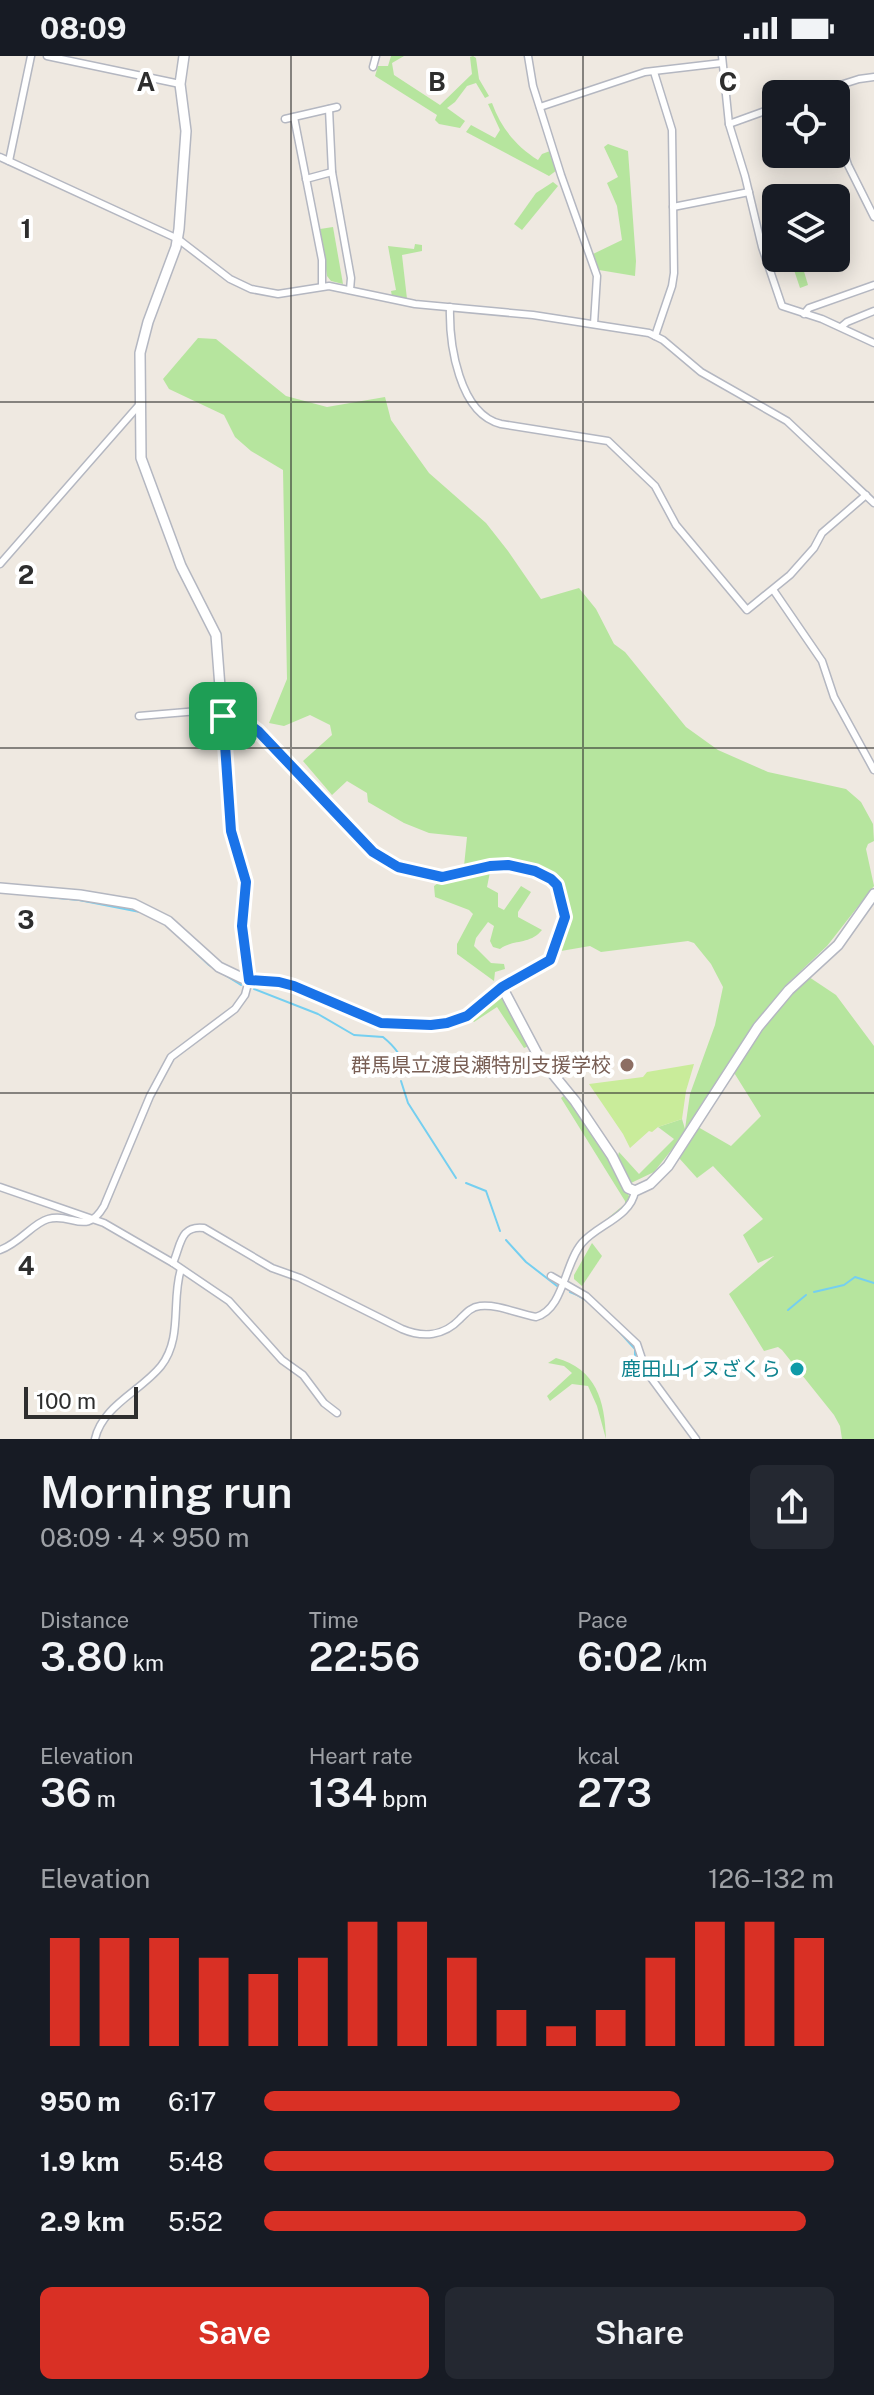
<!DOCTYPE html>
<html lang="en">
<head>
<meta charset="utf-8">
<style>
	:root { --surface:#171b24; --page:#242831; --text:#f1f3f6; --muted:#9ea1a6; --accent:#d93025 }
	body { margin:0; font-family:"Public Sans","Noto Sans JP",sans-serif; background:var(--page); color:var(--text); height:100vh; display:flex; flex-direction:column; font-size:30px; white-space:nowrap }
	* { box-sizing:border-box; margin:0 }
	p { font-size:26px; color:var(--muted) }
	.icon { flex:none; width:44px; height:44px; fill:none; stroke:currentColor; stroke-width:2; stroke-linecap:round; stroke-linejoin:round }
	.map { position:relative; height:1383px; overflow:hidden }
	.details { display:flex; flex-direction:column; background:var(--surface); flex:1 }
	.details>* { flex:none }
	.tools { position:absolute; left:762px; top:24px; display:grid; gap:16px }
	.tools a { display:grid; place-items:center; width:88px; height:88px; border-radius:12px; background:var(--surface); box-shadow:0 4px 20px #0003; font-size:40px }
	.scale { position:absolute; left:24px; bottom:20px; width:114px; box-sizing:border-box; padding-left:8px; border:4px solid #2e2e2e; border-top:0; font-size:22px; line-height:28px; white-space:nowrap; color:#2e2e2e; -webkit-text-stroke:6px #fff; paint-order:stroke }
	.pin { position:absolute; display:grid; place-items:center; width:68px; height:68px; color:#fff; margin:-34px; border-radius:16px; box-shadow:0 4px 12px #0006 }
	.round { display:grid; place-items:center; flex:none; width:84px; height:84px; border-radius:12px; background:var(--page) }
	.summary { display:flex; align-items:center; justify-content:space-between; height:136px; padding:0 40px }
	h1 { font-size:44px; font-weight:600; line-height:60px }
	.metrics { display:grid; grid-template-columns:repeat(3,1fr); gap:12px; height:136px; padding:8px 40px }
	.metrics div { display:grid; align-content:center }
	.metrics b { font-size:40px; font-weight:600 }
	.metrics small { font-size:22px; font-weight:400 }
	.metrics p { font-size:22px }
	.chart { height:224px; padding:16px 40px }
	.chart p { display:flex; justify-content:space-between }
	.chart svg { width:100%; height:144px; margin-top:8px; stroke:var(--accent); stroke-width:6 }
	.primary-button { display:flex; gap:16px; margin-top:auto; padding:16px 40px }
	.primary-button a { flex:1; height:92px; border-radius:12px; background:var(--accent); color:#fff; font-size:32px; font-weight:600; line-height:92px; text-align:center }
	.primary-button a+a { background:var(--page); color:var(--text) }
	ul { padding:0 40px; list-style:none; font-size:26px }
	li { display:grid; grid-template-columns:128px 96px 1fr; align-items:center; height:60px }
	li i { height:20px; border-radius:10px; background:var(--accent) }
	.status { display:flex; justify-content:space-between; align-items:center; height:56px; padding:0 40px; background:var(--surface); direction:ltr }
	.status svg { height:22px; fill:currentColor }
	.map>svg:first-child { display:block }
</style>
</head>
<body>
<div class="status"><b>08:09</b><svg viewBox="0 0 49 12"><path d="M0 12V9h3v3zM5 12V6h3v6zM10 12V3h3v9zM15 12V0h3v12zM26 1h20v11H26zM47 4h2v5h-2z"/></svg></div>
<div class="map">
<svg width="874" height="1383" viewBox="0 0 874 1383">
	<rect width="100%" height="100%" fill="#efe9e1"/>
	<g fill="#b6e59e">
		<polygon points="391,0 404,0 392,7 394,19 440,49 472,18 470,1 473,0 476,2 479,23 489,40 485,42 476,27 467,30 455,46 447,52 465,65 460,72 439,68 435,64 437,59 375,20 378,10 388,10"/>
		<path d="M492 47C501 72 516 90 538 104L542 98 550 95 557 114 549 120 466 76 471 69 495 82 500 74 488 48Z"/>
		<polygon points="608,88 628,95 636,205 635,220 599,214 593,198 622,184 617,150 607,127 618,121 604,91"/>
		<polygon points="553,126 558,130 522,174 514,168 536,137"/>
		<polygon points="333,171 343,228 331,225 327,220 320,173"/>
		<polygon points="415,188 422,189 422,195 402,199 407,243 392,240 391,235 396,234 388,190 414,193"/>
		<polygon points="790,202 800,202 808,229 800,232"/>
		<path d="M198 282 216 283 286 340 327 351 385 341 391 364 429 417 486 467 508 495 541 543 579 532 596 553 614 588 625 596 686 671 718 694 768 716 846 733 861 746 873 768 874 785 868 788 866 793 874 830 827 890 787 928 752 971 673 1092 654 1116 631 1127 618 1100 619 1096 639 1118 674 1083 658 1071 682 1063 685 1073 690 1038 715 969 723 931 711 908 694 887 688 885 601 896 590 890 561 895 558 891C570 860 570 857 559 825L529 809 492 806 487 831 498 837V851L504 854 521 830 531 836 518 856V861L542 874C530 889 513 883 500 893L493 891 490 885 494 870 488 866 476 882 474 890 491 907 504 908 505 913 495 916 494 925 457 898V888L473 858 469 854 435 841 434 830 441 825 467 821 464 810 467 781 429 777 404 767 368 746 367 737 347 725 332 739 303 705 332 679 330 669 310 659 284 670 269 667 287 623 283 414 251 395 235 381 224 359 169 333 163 323Z"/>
		<path d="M809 921 836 939 874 990V1383H842L840 1370 834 1359 782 1294 778 1291 764 1295 729 1238 774 1200 758 1207 743 1179 763 1163 713 1110 697 1122 679 1102 698 1071 731 1090 761 1060 733 1015C756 981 778 948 809 921Z"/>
		<polygon points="502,941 529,990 524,992 497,951 474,966 470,962"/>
		<polygon points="566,1038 609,1101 630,1142 628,1147 587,1179 625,1148 625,1145 561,1042"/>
		<polygon points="592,1187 602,1200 582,1230 574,1223 574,1219"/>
		<path d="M556 1302C596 1313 605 1344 606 1383L597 1350 588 1330 572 1328 550 1345 547 1340 572 1317 564 1310 548 1307Z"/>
	</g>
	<polygon fill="#c9ec9a" points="694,1008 686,1035 682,1063 658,1071 652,1076 649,1075 630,1092 623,1078 589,1028 643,1021 647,1016"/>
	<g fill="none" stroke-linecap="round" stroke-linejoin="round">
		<g stroke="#75cff0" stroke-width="2">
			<polyline points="48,841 79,844 140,856"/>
			<polyline points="191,892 209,909 241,929"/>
			<path d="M254 933 318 958 354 979 383 981C394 990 407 1004 401 1018"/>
			<polyline points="401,1025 408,1047 456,1122"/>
			<polyline points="466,1127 486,1135 500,1175"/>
			<polyline points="506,1184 526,1206 557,1230"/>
			<path d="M570 1236C596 1245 616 1273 635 1293V1302"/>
			<polyline points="814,1236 844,1229 855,1221 874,1227"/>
			<polyline points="788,1254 806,1239"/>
		</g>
		<g stroke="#b4b7c1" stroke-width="9">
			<g id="street">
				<polyline points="47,0 180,28"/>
				<polyline points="528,0 533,30 561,119 597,220 594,268"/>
				<polyline points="722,0 729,68 745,120 762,191 782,250 822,263 874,287"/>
				<polyline points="373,11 376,0"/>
				<polyline points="654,16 672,74 674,217 672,230 655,280"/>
				<polyline points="812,38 859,23 874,21"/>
				<polyline points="540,51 645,16 722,7"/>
				<polyline points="329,53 332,116 351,222 350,234"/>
				<polyline points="294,61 322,204 322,230"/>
				<polyline points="285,63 337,51"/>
				<polyline points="729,68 776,51"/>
				<polyline points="836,73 848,109 874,161"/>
				<polyline points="0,101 178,183 230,223 251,233 278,238 329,230 415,248 533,259 649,277 663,284 701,316 787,365 874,447"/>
				<polyline points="9,105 31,0"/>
				<polyline points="306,123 332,116"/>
				<polyline points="673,151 749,136"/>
				<path d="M450 251C449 288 459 358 501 368L608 385 655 430 676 469 747 554 790 519 814 492 822 477 866 439"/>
				<polyline points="804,258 809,252 874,229"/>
				<polyline points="841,271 847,266 874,255"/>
				<polyline points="0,508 140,348"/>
				<polyline points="774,535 822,605 834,641 874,714"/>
				<polyline points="139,660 222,653"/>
				<path d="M223 660 242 663 258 675 373 796 398 811 442 821 490 810 508 809 535 815 555 826C568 852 564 879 550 904L502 931"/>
				<polyline points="0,1131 104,1167 173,1207 229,1245 282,1304 303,1319 324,1347 337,1357"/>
				<path d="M0 1194C20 1187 33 1167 48 1163 72 1156 86 1181 104 1150L150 1040 171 1001 235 953 245 939 249 924"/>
				<path d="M173 1207C181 1189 180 1169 204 1172L272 1212 300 1222 402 1273C423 1282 444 1280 460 1263 466 1257 471 1251 480 1250 498 1248 518 1258 536 1261 564 1253 564 1208 582 1187 597 1169 631 1161 635 1135"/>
				<polyline points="551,1220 586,1240 637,1288 646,1315 696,1383"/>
				<path d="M95 1383C102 1350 141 1335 161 1310 183 1282 171 1244 181 1213"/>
			</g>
		</g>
		<g stroke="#b4b7c1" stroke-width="12">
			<g id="secondary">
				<polyline points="184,0 180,28 186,75 179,173 176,191 148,266 140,297 141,402 181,510 216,579 231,775 246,826 242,870 249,924"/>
				<polyline points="0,832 80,839 134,848 168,865 219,911 242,922 256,926 279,926 294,930 381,967 431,969 456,965 473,956 502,931 539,1001 575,1045 612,1100 628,1132 635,1135 650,1128 668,1110 758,971 789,934 838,889 874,838"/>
			</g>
		</g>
		<use href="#street" stroke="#fff" stroke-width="6"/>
		<use href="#secondary" stroke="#fff" stroke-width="9"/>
	</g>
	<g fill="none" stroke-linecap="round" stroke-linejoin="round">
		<g stroke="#fff" stroke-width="16">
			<polygon id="route" points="223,660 242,663 258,675 373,796 398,811 442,821 490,810 508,809 535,815 551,823 557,829 565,861 550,904 502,931 467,960 447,967 431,969 381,967 294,930 279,926 249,924 242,870 246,826 231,775"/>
		</g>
		<use href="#route" stroke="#1a73e8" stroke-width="10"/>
	</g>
	<path fill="none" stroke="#2e2e2e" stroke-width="2" stroke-opacity="0.55" d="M291 0V1383M583 0V1383M0 346H874M0 692H874M0 1037H874"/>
	<circle fill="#8d6e63" stroke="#fff" stroke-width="3" cx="627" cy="1009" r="8"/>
	<circle fill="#0f9aa8" stroke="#fff" stroke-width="3" cx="797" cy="1313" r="8"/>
	<g text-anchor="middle" stroke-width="8" stroke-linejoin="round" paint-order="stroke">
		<g font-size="20" fill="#785e54" stroke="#fff" text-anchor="end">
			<text x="611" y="1016">群馬県立渡良瀬特別支援学校</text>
		</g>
		<g font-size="20" fill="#0d838f" stroke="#fff" text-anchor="end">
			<text x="781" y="1320">鹿田山イヌざくら</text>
		</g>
	</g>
	<g font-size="26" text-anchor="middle" font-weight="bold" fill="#2e2e2e" stroke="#fff" stroke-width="8" stroke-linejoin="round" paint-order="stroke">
		<text x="146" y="35">A</text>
		<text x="437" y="35">B</text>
		<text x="728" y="35">C</text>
		<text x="26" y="182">1</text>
		<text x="26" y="528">2</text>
		<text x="26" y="873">3</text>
		<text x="26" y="1219">4</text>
	</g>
</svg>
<div class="tools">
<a><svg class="icon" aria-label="locate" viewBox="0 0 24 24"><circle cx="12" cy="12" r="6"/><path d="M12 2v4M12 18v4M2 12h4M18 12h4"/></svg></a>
<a><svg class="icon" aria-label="layers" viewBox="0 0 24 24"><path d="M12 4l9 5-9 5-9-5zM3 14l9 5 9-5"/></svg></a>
</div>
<div class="scale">100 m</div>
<div class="pin" style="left:223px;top:660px;background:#1e9e55"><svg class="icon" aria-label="arrive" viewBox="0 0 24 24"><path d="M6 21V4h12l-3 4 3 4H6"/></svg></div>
</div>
<section class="details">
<div class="summary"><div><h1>Morning run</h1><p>08:09 · 4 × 950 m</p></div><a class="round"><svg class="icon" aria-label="share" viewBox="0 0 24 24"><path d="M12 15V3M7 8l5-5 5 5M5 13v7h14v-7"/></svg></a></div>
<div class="metrics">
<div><p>Distance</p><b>3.80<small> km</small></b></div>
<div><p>Time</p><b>22:56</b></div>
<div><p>Pace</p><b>6:02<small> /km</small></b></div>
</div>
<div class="metrics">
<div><p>Elevation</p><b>36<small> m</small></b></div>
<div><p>Heart rate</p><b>134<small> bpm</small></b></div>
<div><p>kcal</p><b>273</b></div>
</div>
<div class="chart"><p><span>Elevation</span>126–132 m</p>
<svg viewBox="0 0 160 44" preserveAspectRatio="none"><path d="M5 44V11M15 44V11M25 44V11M35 44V17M45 44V22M55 44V17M65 44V6M75 44V6M85 44V17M95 44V33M105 44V38M115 44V33M125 44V17M135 44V6M145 44V6M155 44V11"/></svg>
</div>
<ul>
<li><b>950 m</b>6:17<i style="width:73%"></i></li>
<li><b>1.9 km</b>5:48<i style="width:100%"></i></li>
<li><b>2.9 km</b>5:52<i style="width:95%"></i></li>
</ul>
<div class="primary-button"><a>Save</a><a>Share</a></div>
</section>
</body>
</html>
